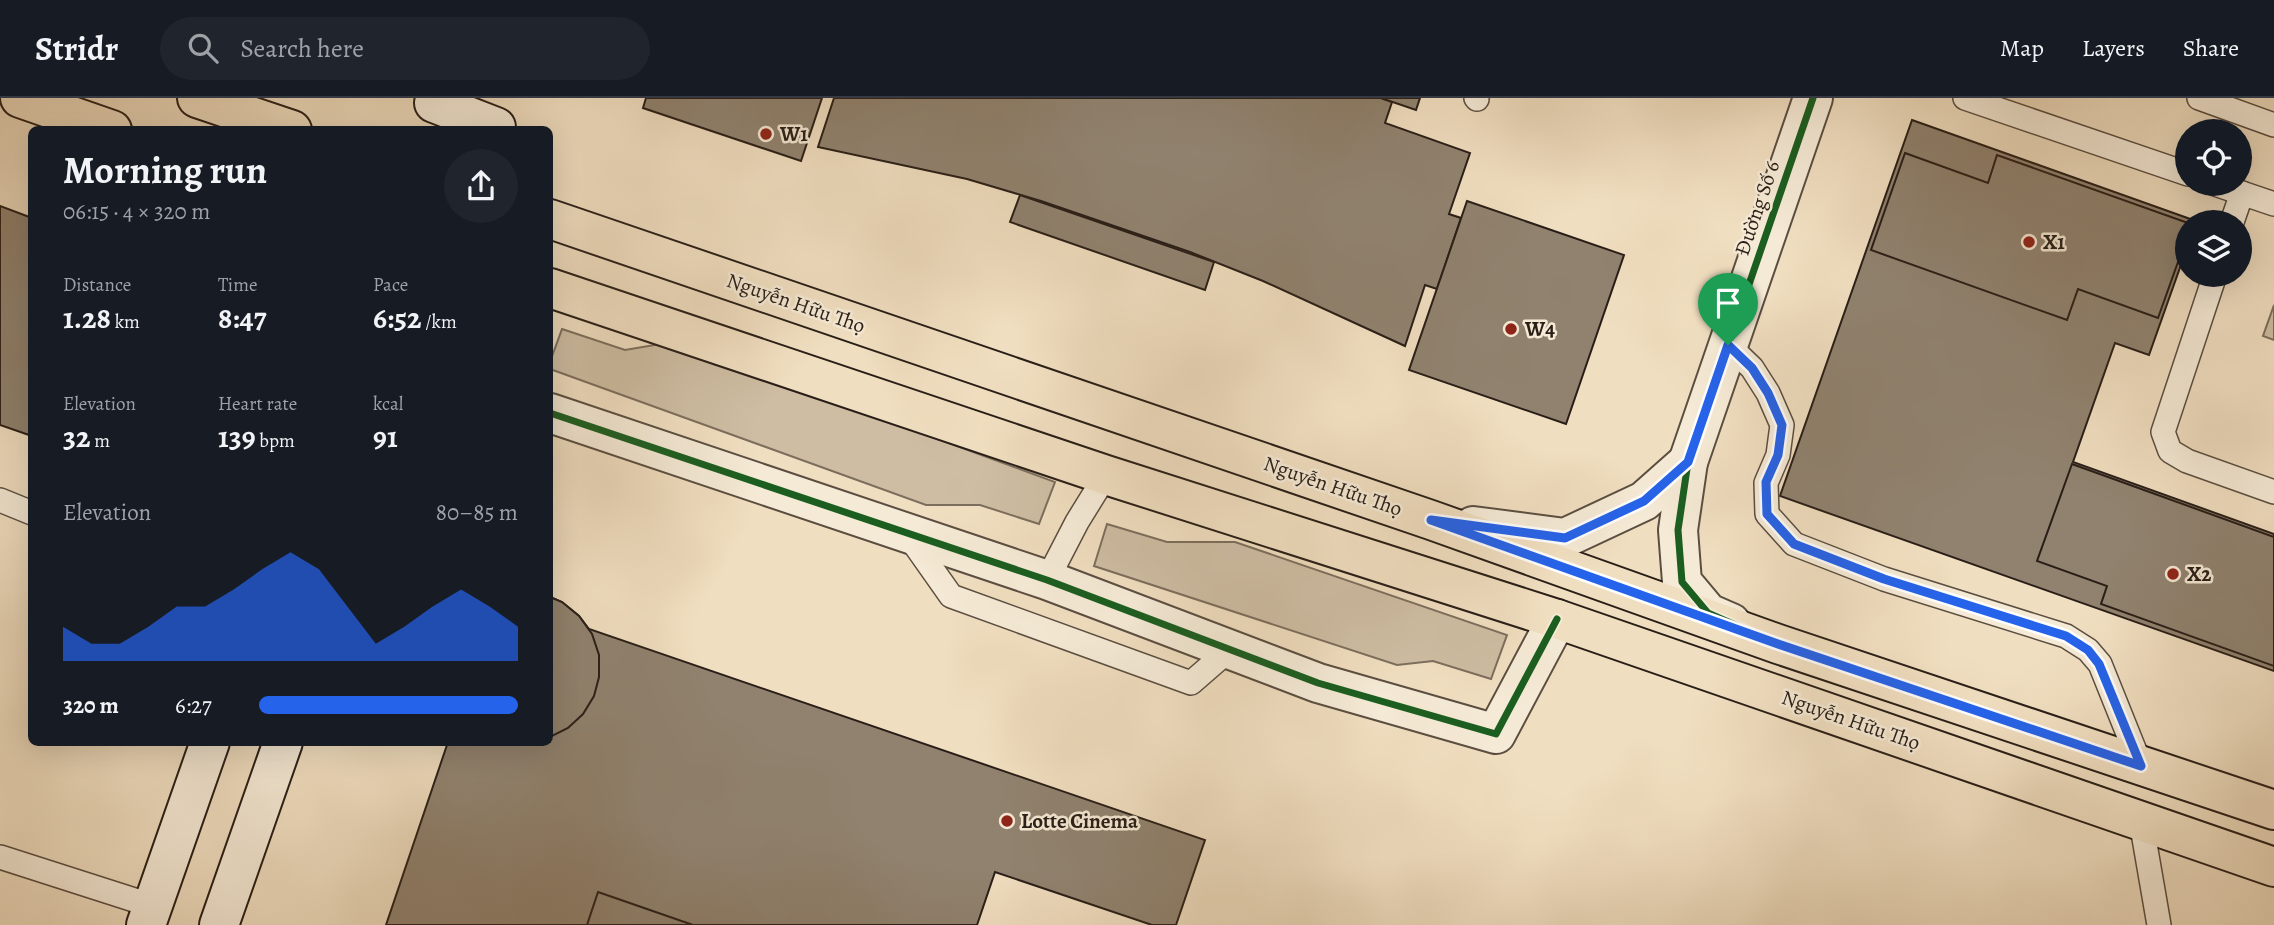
<!DOCTYPE html>
<html lang="en">
<head>
<meta charset="utf-8">
<style>
	:root { --surface:#171b24; --page:#20242c; --text:#f1f3f6; --muted:#9ea1a6; --line:#363941; --accent:#2563eb }
	body { margin:0; font-family:Alegreya,serif; background:var(--page); color:var(--text); height:100vh; display:flex; flex-direction:column; font-size:26px; white-space:nowrap }
	* { box-sizing:border-box; margin:0 }
	p { font-size:23px; color:var(--muted) }
	.icon { flex:none; width:38px; height:38px; fill:none; stroke:currentColor; stroke-width:2; stroke-linecap:round; stroke-linejoin:round }
	.map { position:relative; flex:1; overflow:hidden }
	.panel { position:absolute; left:28px; top:28px; width:525px; height:620px; display:flex; flex-direction:column; background:var(--surface); border-radius:10px; box-shadow:0 7px 28px #0002 }
	.panel>* { flex:none }
	.tools { position:absolute; left:2175px; top:21px; display:grid; gap:14px }
	.tools a { display:grid; place-items:center; width:77px; height:77px; border-radius:50%; background:var(--surface); box-shadow:0 7px 28px #0002; font-size:35px }
	.pin { position:absolute; display:grid; place-items:center; width:60px; height:60px; color:#fff; margin:-72px -30px; border-radius:50% 50% 50% 0; rotate:-45deg; box-shadow:0 0 7px #0007 }
	.pin .icon { rotate:45deg }
	.round { display:grid; place-items:center; flex:none; width:74px; height:74px; border-radius:37px; background:var(--page) }
	.overview { display:flex; align-items:center; justify-content:space-between; height:119px; padding:0 35px }
	h1 { font-size:38px; font-weight:700; line-height:52px }
	.metrics { display:grid; grid-template-columns:repeat(3,1fr); gap:10px; height:119px; padding:7px 35px }
	.metrics div { display:grid; align-content:center }
	.metrics b { font-size:30px; font-weight:700 }
	.metrics small { font-size:19px; font-weight:400 }
	.metrics p { font-size:19px }
	.chart { height:196px; padding:14px 35px }
	.chart p { display:flex; justify-content:space-between }
	.chart svg { width:100%; height:126px; margin-top:7px; fill:var(--accent); opacity:.7 }
	ul { padding:0 35px; list-style:none; font-size:23px }
	li { display:grid; grid-template-columns:112px 84px 1fr; align-items:center; height:52px }
	li i { height:18px; border-radius:9px; background:var(--accent) }
	header { display:flex; align-items:center; gap:42px; box-sizing:border-box; height:98px; padding:0 35px; background:var(--surface); border-bottom:2px solid var(--line) }
	header strong { font-size:33px }
	nav { display:flex; gap:38px; margin-inline-start:auto; font-size:24px }
	.search { width:490px; height:63px; background:var(--page); display:flex; align-items:center; gap:18px; box-sizing:border-box; padding:0 24px; border-radius:38px; color:var(--muted); font-size:26px }
	.map>svg:first-child { display:block }
</style>
</head>
<body>
<header>
<strong>Stridr</strong>
<div class="search"><svg class="icon" aria-label="search" viewBox="0 0 24 24"><circle cx="10" cy="10" r="6"/><path d="M15 15l6 6"/></svg>Search here</div>
<nav><a>Map</a><a>Layers</a><a>Share</a></nav>
</header>
<div class="map">
<svg width="2274" height="827" viewBox="0 0 2274 827">
	<rect width="100%" height="100%" fill="#f0dec0"/>
	<filter id="stains"><feTurbulence type="fractalNoise" baseFrequency=".00286" numOctaves="4"/><feColorMatrix values="0 0 0 0 .2 0 0 0 0 .09 0 0 0 0 .02 0 0 0 .5 -.17"/></filter>
	<radialGradient id="worn" r=".72"><stop offset=".6" stop-color="#630" stop-opacity="0"/><stop offset="1" stop-color="#630" stop-opacity=".3"/></radialGradient>
	<g fill="#cebda3" stroke="#7c6e5d" stroke-width="2">
		<polygon points="2274,207 2274,242 2263,238"/>
		<polygon points="562,231 625,252 672,244 1055,384 1039,426 980,407 926,407 550,271 550,264"/>
		<polygon points="1107,426 1167,444 1235,444 1507,537 1491,581 1433,563 1397,567 1094,468"/>
	</g>
	<g fill="#90826f" stroke="#291e17" stroke-width="2">
		<polygon points="646,0 822,0 801,63 643,10"/>
		<polygon points="834,0 1381,0 1392,4 1385,25 1470,55 1449,116 1461,120 1437,191 1425,187 1405,248 1263,183 1190,154 1041,103 967,81 818,49"/>
		<polygon points="1381,0 1420,0 1416,12"/>
		<polygon points="1912,22 2196,123 2188,124 2188,147 2149,257 2115,245 2073,364 2274,436 2274,573 1780,398"/>
		<polygon points="1905,55 1988,85 1997,57 2188,125 2188,136 2158,220 2078,191 2067,222 1871,152"/>
		<polygon points="1020,97 1214,164 1205,192 1010,124"/>
		<polygon points="1467,103 1624,157 1566,326 1409,272"/>
		<polygon points="0,108 32,120 32,338 0,327"/>
		<polygon points="2072,366 2274,439 2274,568 2101,506 2107,488 2037,463"/>
		<polygon points="550,499 562,504 579,518 589,531 1205,742 1176,827 1152,827 995,774 977,827 386,827 448,644 550,644"/>
		<polygon points="550,499 562,504 579,518 592,536 599,557 599,579 594,598 583,616 568,630 550,639"/>
		<polygon points="598,794 693,827 587,827"/>
	</g>
	<g fill="none" stroke-linecap="round" stroke-linejoin="round">
		<g stroke="#5b4e41" stroke-width="26">
			<g id="lane">
				<polyline points="1476,0 1477,1"/>
				<polyline points="1965,0 2188,76"/>
				<polyline points="2199,0 2274,27"/>
				<polyline points="2215,86 2274,106"/>
				<polyline points="2232,124 2242,95"/>
				<polyline points="2215,177 2163,334 2170,353 2187,363 2274,394"/>
				<polyline points="1728,247 1752,270 1768,295 1782,327 1778,357 1766,385 1767,416 1794,446 1884,481 2066,538 2088,552 2100,566 2141,668"/>
				<polyline points="0,402 32,415"/>
				<polyline points="908,437 951,498 1191,585 1229,552"/>
				<polyline points="1047,482 1077,424 1106,377"/>
				<polyline points="2141,723 2159,827"/>
				<polyline points="0,759 153,808"/>
			</g>
		</g>
		<g stroke="#5b4e41" stroke-width="42">
			<g id="street">
				<polyline points="550,315 1047,482 1318,585 1496,636 1557,521"/>
				<polyline points="1473,428 1565,440 1644,403 1688,364"/>
				<polyline points="1731,525 1708,515 1682,484 1678,432 1688,364 1813,0"/>
			</g>
		</g>
		<g stroke="#291e17" stroke-width="42">
			<g id="secondary">
				<polyline points="434,5 496,29"/>
				<polyline points="146,827 210,644"/>
				<polyline points="219,827 283,644"/>
			</g>
		</g>
		<g stroke="#291e17" stroke-width="42">
			<g id="primary">
				<polyline points="20,0 112,32"/>
				<polyline points="197,0 292,32"/>
				<polyline points="550,121 1431,422 1778,546 2274,712"/>
				<polyline points="550,190 1106,377 1557,521 2274,769"/>
			</g>
		</g>
		<use href="#lane" stroke="#f5ead6" stroke-width="23"/>
		<use href="#street" stroke="#f5ead6" stroke-width="38"/>
		<use href="#secondary" stroke="#f5ead6" stroke-width="38"/>
		<use href="#primary" stroke="#f0dec0" stroke-width="38"/>
		<g stroke="#f5ead6" stroke-width="11">
			<g id="cycleway">
				<polyline points="550,315 1047,482 1318,585 1496,636 1557,521"/>
				<polyline points="1778,546 1708,515 1682,484 1678,432 1688,364 1813,0"/>
			</g>
		</g>
		<use href="#cycleway" stroke="#1b5e20" stroke-width="7"/>
	</g>
	<g fill="none" stroke-linecap="round" stroke-linejoin="round">
		<g stroke="#fff" stroke-width="14">
			<polygon id="route" points="1728,247 1752,270 1768,295 1782,327 1778,357 1766,384 1767,416 1794,446 1884,481 2066,538 2088,552 2099,566 2141,668 1778,546 1431,422 1565,440 1644,403 1688,364"/>
		</g>
		<use href="#route" stroke="#2563eb" stroke-width="9"/>
	</g>
	<g fill="#8f2418" stroke="#f5ead6" stroke-width="2.5">
		<circle cx="766" cy="36" r="7"/>
		<circle cx="2029" cy="144" r="7"/>
		<circle cx="1511" cy="231" r="7"/>
		<circle cx="2173" cy="476" r="7"/>
		<circle cx="1007" cy="723" r="7"/>
	</g>
	<g text-anchor="middle" stroke-width="5" stroke-linejoin="round" paint-order="stroke">
		<g font-size="21" font-weight="bold" fill="#291e17" stroke="#f5ead6" text-anchor="start">
			<text x="780" y="43">W1</text>
			<text x="2043" y="151">X1</text>
			<text x="1525" y="238">W4</text>
			<text x="2187" y="483">X2</text>
			<text x="1021" y="730">Lotte Cinema</text>
		</g>
		<g font-size="21" fill="#291e17" stroke="#f5ead6">
			<text transform="translate(1757 110) rotate(-71)" y="7">Đường Số 6</text>
			<text transform="translate(796 205) rotate(19)" y="7">Nguyễn Hữu Thọ</text>
			<text transform="translate(1333 388) rotate(19)" y="7">Nguyễn Hữu Thọ</text>
			<text transform="translate(1851 622) rotate(19)" y="7">Nguyễn Hữu Thọ</text>
		</g>
	</g>
	<rect width="100%" height="100%" filter="url(#stains)"/>
	<rect width="100%" height="100%" fill="url(#worn)"/>
</svg>
<div class="tools">
<a><svg class="icon" aria-label="locate" viewBox="0 0 24 24"><circle cx="12" cy="12" r="6"/><path d="M12 2v4M12 18v4M2 12h4M18 12h4"/></svg></a>
<a><svg class="icon" aria-label="layers" viewBox="0 0 24 24"><path d="M12 4l9 5-9 5-9-5zM3 14l9 5 9-5"/></svg></a>
</div>
<div class="pin" style="left:1728px;top:247px;background:#1e9e55"><svg class="icon" aria-label="arrive" viewBox="0 0 24 24"><path d="M6 21V4h12l-3 4 3 4H6"/></svg></div>
<section class="panel">
<div class="overview"><div><h1>Morning run</h1><p>06:15 · 4 × 320 m</p></div><a class="round"><svg class="icon" aria-label="share" viewBox="0 0 24 24"><path d="M12 15V3M7 8l5-5 5 5M5 13v7h14v-7"/></svg></a></div>
<div class="metrics">
<div><p>Distance</p><b>1.28<small> km</small></b></div>
<div><p>Time</p><b>8:47</b></div>
<div><p>Pace</p><b>6:52<small> /km</small></b></div>
</div>
<div class="metrics">
<div><p>Elevation</p><b>32<small> m</small></b></div>
<div><p>Heart rate</p><b>139<small> bpm</small></b></div>
<div><p>kcal</p><b>91</b></div>
</div>
<div class="chart"><p><span>Elevation</span>80–85 m</p>
<svg viewBox="0 0 160 44" preserveAspectRatio="none"><path d="M0 44V32L10 38L20 38L30 32L40 25L50 25L60 19L70 12L80 6L90 12L100 25L110 38L120 32L130 25L140 19L150 25L160 32V44z"/></svg>
</div>
<ul>
<li><b>320 m</b>6:27<i style="width:100%"></i></li>
</ul>
</section>
</div>
</body>
</html>
